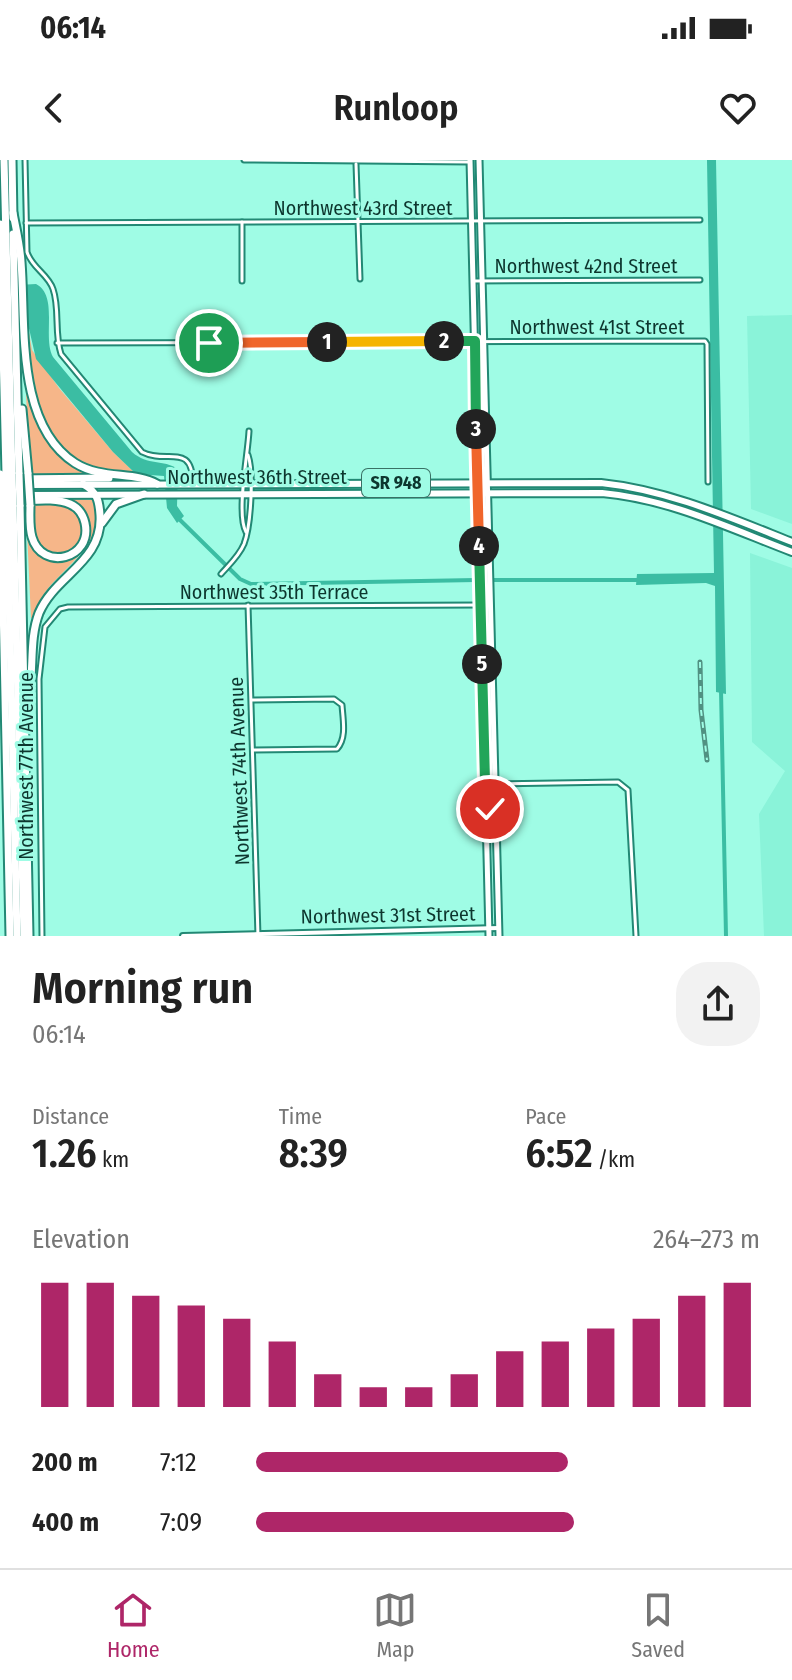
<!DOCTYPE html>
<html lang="en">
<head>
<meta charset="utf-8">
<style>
	:root { --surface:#fff; --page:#f2f2f2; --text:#222; --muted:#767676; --line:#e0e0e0; --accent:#ae2668 }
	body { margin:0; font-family:"Fira Sans Condensed",sans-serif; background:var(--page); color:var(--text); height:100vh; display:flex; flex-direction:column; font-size:30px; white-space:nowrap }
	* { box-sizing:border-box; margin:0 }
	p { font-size:26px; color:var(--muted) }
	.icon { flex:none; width:44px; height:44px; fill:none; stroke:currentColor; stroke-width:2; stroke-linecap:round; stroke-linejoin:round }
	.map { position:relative; height:776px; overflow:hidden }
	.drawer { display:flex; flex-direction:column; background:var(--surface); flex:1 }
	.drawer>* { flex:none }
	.pin { position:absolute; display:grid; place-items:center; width:68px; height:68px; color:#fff; margin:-34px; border:4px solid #fff; border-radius:50%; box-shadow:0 2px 8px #0007 }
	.km { position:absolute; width:40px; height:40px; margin:-20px; border-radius:50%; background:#222; color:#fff; font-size:22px; line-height:40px; text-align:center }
	.round { display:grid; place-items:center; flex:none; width:84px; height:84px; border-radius:32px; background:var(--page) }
	.summary { display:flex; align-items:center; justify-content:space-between; height:136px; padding:0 32px }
	h1 { font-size:44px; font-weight:600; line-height:60px }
	.figures { display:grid; grid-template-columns:repeat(3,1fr); gap:12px; height:136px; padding:8px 32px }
	.figures div { display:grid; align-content:center }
	.figures b { font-size:40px; font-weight:600 }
	.figures small { font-size:22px; font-weight:400 }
	.figures p { font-size:22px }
	.chart { height:224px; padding:16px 32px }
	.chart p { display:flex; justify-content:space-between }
	.chart svg { width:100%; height:144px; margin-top:8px; stroke:var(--accent); stroke-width:6 }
	ul { padding:0 32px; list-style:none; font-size:26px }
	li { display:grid; grid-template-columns:128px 96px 1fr; align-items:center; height:60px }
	li i { height:20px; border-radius:10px; background:var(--accent) }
	.status { display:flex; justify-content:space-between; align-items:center; height:56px; padding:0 40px; background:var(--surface); direction:ltr }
	.status svg { height:22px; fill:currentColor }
	header { display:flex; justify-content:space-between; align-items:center; height:104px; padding:0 32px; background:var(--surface); font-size:36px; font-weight:600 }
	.menu { display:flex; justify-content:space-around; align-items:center; height:112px; border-top:2px solid var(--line); background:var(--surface); font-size:22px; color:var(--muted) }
	.menu a { display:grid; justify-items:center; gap:4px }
	.menu .current { color:var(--accent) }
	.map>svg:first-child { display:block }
</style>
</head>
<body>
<div class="status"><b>06:14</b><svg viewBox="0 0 49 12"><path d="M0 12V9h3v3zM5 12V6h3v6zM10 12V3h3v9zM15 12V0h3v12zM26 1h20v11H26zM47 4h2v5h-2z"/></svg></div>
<header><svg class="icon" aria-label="back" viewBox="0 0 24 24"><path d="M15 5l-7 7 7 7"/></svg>Runloop<svg class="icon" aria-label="heart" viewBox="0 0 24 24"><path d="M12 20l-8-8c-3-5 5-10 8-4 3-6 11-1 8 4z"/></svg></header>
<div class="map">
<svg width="792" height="776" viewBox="0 0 792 776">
	<rect width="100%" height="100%" fill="#9ffce5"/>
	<g fill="#8af3d9">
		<polygon points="792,155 792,364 751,349 747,156"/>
		<polygon points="750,393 792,408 792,776 764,776 759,654 785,611 752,582"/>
	</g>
	<g fill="#f6b689">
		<path d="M28 167 32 190 59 228 113 292 136 314C121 312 106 312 92 307 34 286 33 219 28 167Z"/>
		<path d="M25 213C31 247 37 280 67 301 75 307 86 311 94 316H30Z"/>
		<path d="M69 339 92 340C109 380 67 404 46 431 39 440 36 451 31 459L27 371 36 391 65 400C98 390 97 355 69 339Z"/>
		<path d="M32 344C44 344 59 341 70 347 93 360 84 388 61 395 33 391 34 368 32 344Z"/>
	</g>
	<g fill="#3bbda3">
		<polygon points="707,0 716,0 726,534 716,532 715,426 706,423 636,425 637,414 714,413"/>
		<path d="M36 124C59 136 42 177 53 197L132 292C148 306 163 299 178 309L177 346 184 356 177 363 167 348 164 316 136 314 113 292 36 199 28 164V134L0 135V126Z"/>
	</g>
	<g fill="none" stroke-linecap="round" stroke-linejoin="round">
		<g stroke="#3bbda3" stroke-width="4">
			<polyline points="178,358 240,419 251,424 476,420"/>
			<polyline points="494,420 639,420"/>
			<polyline points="721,530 726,776"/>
		</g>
		<g stroke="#228874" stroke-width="7">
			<g id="minor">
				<path d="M25 0 27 92C32 108 48 114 53 129 60 149 54 173 61 194L142 292C167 305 192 281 193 324"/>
				<polyline points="244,0 470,2"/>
				<polyline points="356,4 360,119"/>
				<polyline points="242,62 242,121"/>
				<polyline points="26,63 700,60"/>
				<polyline points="473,121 700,120"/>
				<polyline points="57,183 705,181 707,184 708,322"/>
				<path d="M246 372C236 354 248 294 249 271"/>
				<path d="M221 414C229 405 239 396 244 384 251 366 254 313 248 295"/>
				<polyline points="248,445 258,776"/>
				<path d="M252 540 334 539 342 545C343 560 347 578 337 589L253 590"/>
				<polyline points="485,624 618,622 628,630 636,776"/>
				<polyline points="42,776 39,519 45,467 60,449 68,447 481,445"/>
			</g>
		</g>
		<g stroke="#228874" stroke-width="8">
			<polyline id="tertiary" points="183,776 499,768"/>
		</g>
		<g stroke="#228874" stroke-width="9">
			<g id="secondary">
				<polyline points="470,0 489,776"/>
				<polyline points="479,0 499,776"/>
			</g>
		</g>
		<g stroke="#228874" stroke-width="10">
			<g id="primary">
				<path d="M25 325 601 323C668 330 729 357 792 382"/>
				<path d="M26 335 602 333C669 339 729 368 792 392"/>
			</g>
		</g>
		<g stroke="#228874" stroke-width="11">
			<g id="motorway">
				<polyline points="4,0 12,314"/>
				<polyline points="12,0 13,58"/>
				<path d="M13 53C16 69 20 85 21 102 26 164 15 264 75 303 102 320 134 311 157 324"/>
				<polyline points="0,64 6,314"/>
				<polyline points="13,74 19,314"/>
				<polyline points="22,249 28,314"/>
				<polyline points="13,319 109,318"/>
				<path d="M14 341C31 341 55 337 70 344 79 348 83 354 85 363 93 399 42 412 32 377 29 367 30 355 30 345"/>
				<polyline points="13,345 24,776"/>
				<polyline points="20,345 29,776"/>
				<polyline points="1,346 10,776"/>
				<polyline points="7,346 17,776"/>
				<polyline points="102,363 116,344 144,334"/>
				<path d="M29 534C34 508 29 479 39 453 55 415 103 402 100 355 99 340 97 332 83 324"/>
			</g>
		</g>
		<use href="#minor" stroke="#fff" stroke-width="3"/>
		<use href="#tertiary" stroke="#fff" stroke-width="4"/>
		<use href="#secondary" stroke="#fff" stroke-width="5"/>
		<use href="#primary" stroke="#fff" stroke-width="6"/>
		<use href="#motorway" stroke="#fff" stroke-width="7"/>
		<g stroke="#509182" stroke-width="5">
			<polyline id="rail" points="700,502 701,550 707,600"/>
		</g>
		<use href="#rail" stroke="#9ffce5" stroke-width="2" stroke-dasharray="6" stroke-linecap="butt"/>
		<g stroke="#228874" stroke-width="11" stroke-linecap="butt">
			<g id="motorway-bridge">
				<polyline points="0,314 1,346"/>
				<polyline points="6,314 7,346"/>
				<polyline points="12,314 13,345"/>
				<polyline points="19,314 20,345"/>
				<polyline points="28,314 30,345"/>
			</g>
		</g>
		<use href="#motorway-bridge" stroke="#fff" stroke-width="7"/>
	</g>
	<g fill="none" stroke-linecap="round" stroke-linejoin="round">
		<g stroke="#fff" stroke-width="16">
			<polyline id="split-1" points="209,183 327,182"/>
		</g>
		<g stroke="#fff" stroke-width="16">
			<polyline id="split-2" points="327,182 444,181"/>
		</g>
		<g stroke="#fff" stroke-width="16">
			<polyline id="split-3" points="444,181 475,181 476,269"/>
		</g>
		<g stroke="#fff" stroke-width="16">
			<polyline id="split-4" points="476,269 479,386"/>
		</g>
		<g stroke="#fff" stroke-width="16">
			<polyline id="split-5" points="479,386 482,504"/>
		</g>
		<g stroke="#fff" stroke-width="16">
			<polyline id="split-6" points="482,504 485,622"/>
		</g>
		<g stroke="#fff" stroke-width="16">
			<polyline id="split-7" points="485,622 486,651 490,649"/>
		</g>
		<use href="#split-1" stroke="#f0652b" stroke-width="10"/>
		<use href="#split-2" stroke="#f5b400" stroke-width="10"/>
		<use href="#split-3" stroke="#22a559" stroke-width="10"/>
		<use href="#split-4" stroke="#f0652b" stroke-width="10"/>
		<use href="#split-5" stroke="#22a559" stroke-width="10"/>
		<use href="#split-6" stroke="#22a559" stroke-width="10"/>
		<use href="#split-7" stroke="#f5b400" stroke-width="10"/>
	</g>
	<g text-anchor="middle" stroke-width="6" stroke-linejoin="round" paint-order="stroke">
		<rect fill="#9ffce5" stroke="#397165" stroke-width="2" x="362" y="309" width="68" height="28" rx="6"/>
		<g font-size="18" font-weight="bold" fill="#0d362e">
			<text x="396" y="329">SR 948</text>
		</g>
		<g font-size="20" fill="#0d362e" stroke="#9ffce5">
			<text x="363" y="55">Northwest 43rd Street</text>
			<text x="586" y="113">Northwest 42nd Street</text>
			<text x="597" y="174">Northwest 41st Street</text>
			<text x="257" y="324">Northwest 36th Street</text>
			<text x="274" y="439">Northwest 35th Terrace</text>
			<text transform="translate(26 606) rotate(-90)" y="7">Northwest 77th Avenue</text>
			<text transform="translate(239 611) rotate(-92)" y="7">Northwest 74th Avenue</text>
			<text transform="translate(388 755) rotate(-1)" y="7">Northwest 31st Street</text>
		</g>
	</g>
</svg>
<div class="pin" style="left:209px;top:183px;background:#1e9e55"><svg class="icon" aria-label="arrive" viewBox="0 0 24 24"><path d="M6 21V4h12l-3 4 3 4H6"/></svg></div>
<div class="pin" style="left:490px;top:649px;background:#d93025"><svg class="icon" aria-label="check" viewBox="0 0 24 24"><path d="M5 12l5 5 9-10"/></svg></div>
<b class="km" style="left:327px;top:182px">1</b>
<b class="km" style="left:444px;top:181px">2</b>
<b class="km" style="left:476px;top:269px">3</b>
<b class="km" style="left:479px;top:386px">4</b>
<b class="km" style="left:482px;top:504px">5</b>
</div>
<section class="drawer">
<div class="summary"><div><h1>Morning run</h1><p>06:14</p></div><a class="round"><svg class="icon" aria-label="share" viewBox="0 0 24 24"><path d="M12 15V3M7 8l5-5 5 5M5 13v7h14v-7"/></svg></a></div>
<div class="figures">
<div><p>Distance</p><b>1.26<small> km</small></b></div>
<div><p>Time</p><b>8:39</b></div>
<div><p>Pace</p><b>6:52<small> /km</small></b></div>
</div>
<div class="chart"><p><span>Elevation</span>264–273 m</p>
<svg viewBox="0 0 160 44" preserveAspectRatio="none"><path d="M5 44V6M15 44V6M25 44V10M35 44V13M45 44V17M55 44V24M65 44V34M75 44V38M85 44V38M95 44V34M105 44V27M115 44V24M125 44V20M135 44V17M145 44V10M155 44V6"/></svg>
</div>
<ul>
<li><b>200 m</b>7:12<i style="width:62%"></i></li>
<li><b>400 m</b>7:09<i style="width:63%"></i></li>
</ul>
</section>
<nav class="menu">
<a class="current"><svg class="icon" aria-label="home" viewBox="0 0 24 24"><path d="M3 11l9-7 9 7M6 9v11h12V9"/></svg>Home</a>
<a><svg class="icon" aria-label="map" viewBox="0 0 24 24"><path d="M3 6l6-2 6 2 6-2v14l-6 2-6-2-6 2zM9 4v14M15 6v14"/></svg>Map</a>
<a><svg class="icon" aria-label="saved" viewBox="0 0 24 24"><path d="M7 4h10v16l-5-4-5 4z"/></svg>Saved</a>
</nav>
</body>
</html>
